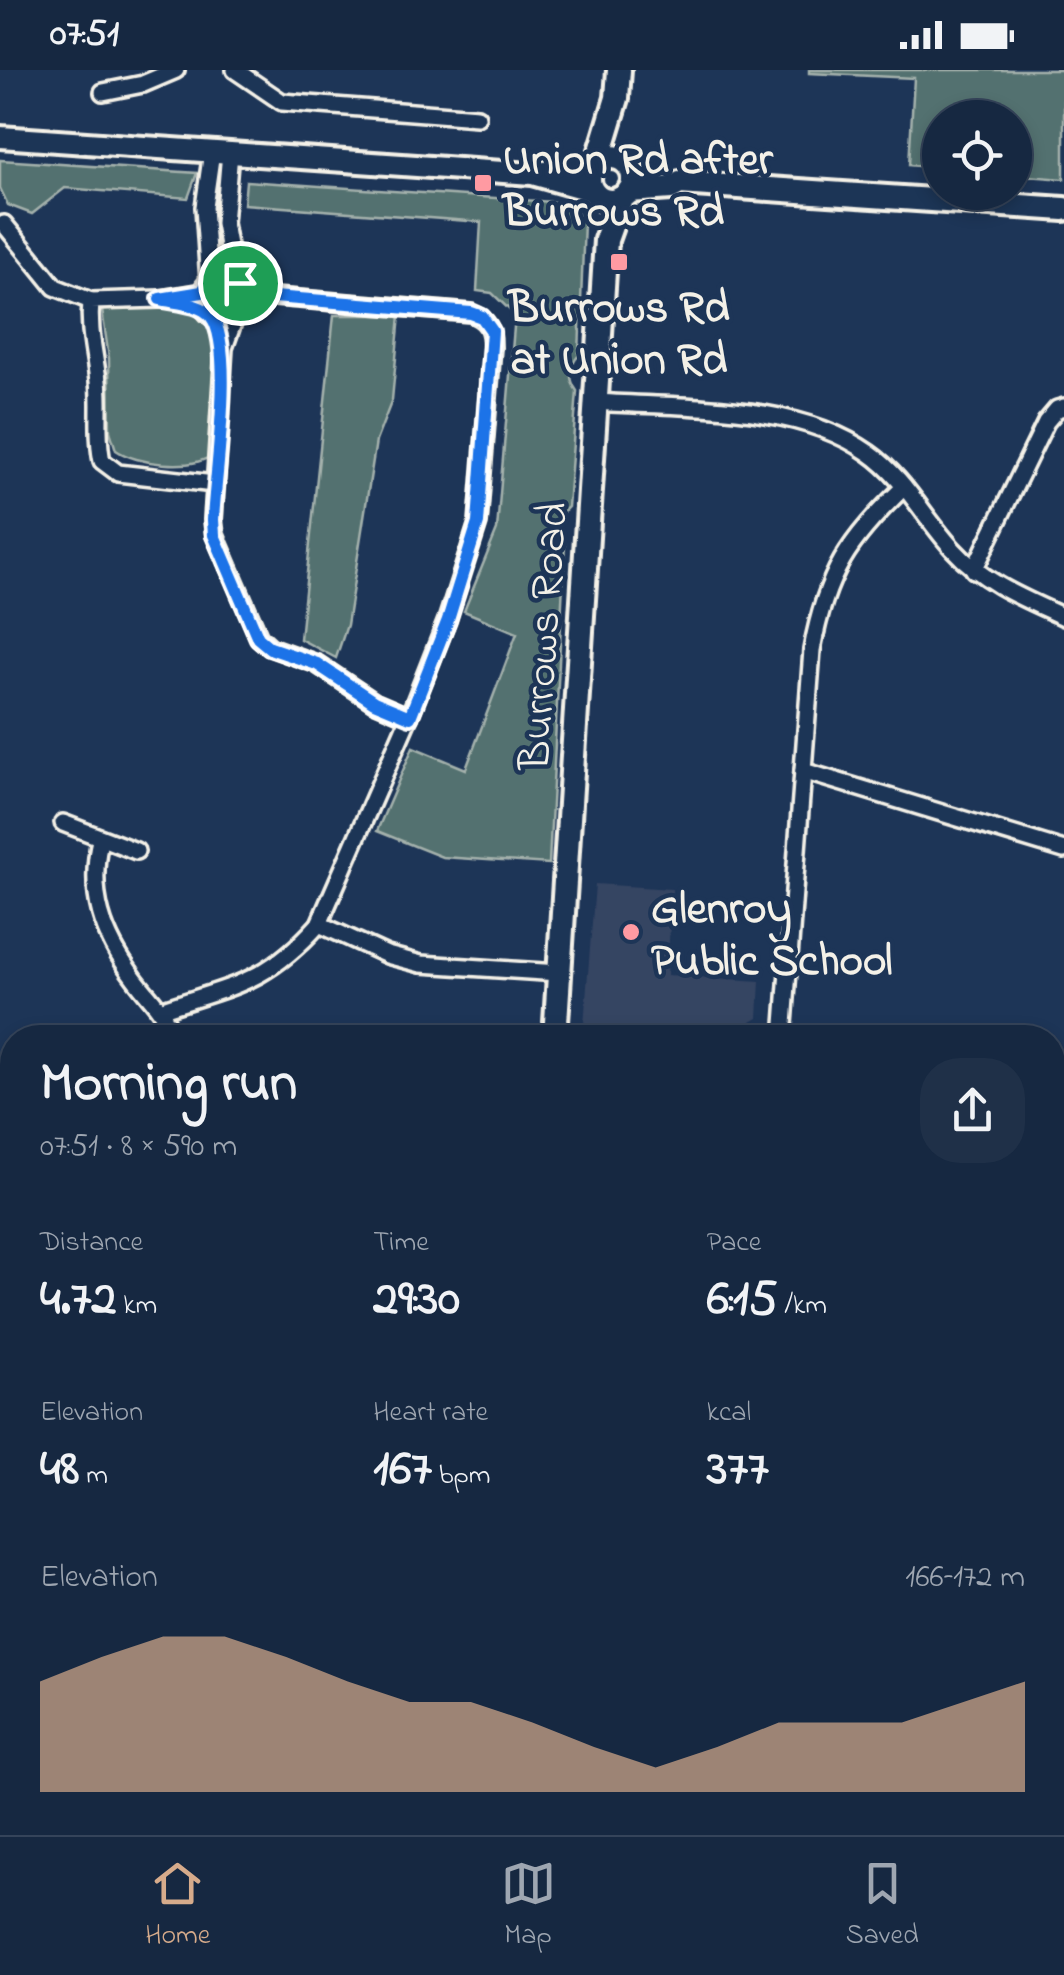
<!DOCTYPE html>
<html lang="en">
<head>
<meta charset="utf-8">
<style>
	:root { --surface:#162841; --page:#1f3048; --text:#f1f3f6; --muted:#9ea6b1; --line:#35445a; --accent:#d6ab8b }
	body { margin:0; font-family:"Indie Flower",sans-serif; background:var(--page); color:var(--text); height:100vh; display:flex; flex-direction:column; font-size:38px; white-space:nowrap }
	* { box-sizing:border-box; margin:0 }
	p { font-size:32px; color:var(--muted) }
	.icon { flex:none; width:55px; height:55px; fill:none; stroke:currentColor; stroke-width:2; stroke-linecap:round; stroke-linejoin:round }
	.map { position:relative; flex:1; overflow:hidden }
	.drawer { position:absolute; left:0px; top:955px; width:1065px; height:810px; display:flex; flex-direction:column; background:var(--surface); border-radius:40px 40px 0 0; box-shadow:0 5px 15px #0003,0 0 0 2px var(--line) }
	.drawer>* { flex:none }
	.tools { position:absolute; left:922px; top:30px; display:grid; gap:20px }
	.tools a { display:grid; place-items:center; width:110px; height:110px; border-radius:50%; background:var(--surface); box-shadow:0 5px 15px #0003,0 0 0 2px var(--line); font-size:50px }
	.pin { position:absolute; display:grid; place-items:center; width:85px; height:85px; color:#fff; margin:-42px; border:5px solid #fff; border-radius:50%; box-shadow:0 2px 10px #0007 }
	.round { display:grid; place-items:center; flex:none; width:105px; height:105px; border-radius:40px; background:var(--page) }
	.headline { display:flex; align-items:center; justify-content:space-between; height:170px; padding:0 40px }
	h1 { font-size:55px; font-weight:700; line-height:75px }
	.figures { display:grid; grid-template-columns:repeat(3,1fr); gap:15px; height:170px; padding:10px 40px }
	.figures div { display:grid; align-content:center }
	.figures b { font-size:50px; font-weight:700 }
	.figures small { font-size:28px; font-weight:400 }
	.figures p { font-size:28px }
	.chart { height:280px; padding:20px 40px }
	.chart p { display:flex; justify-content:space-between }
	.chart svg { width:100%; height:180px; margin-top:10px; fill:var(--accent); opacity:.7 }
	.status { display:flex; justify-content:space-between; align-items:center; height:70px; padding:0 50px; background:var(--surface); direction:ltr }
	.status svg { height:28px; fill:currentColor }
	.menu { display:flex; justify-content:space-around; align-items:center; height:140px; border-top:2px solid var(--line); background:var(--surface); font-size:28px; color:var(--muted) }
	.menu a { display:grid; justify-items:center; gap:5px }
	.menu .active { color:var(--accent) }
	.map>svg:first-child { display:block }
</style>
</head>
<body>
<div class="status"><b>07:51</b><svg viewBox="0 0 49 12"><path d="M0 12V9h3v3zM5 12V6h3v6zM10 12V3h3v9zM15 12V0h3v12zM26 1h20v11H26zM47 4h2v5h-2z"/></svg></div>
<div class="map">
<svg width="1064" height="1765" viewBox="0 0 1064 1765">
	<rect width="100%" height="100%" fill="#1d3557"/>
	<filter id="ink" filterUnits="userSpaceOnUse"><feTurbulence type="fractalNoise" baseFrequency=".01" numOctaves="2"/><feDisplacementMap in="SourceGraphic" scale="20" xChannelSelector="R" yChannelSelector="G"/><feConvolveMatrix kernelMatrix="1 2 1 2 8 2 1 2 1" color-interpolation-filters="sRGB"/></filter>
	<g filter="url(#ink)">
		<polygon fill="#354462" points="595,814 672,819 667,905 760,911 758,948 751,952 749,967 583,967"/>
		<g fill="#53716f" stroke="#a4b1ac" stroke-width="2.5">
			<polygon points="809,0 1064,0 1064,109 1015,105 1015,48 940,48 940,98 909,95 914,8 809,3"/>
			<polygon points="0,90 197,103 188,128 65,118 32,144 8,135 0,118"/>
			<path d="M246 111 568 133 584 151 579 285C569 296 568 309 577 321L568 437 560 445 559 464 565 472 549 794 442 787 377 761 413 677 466 699 517 563 464 541 497 460 515 245 492 223 477 221 481 152 244 134Z"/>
			<path d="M195 229 221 251 225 264 212 385C191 401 136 394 116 380L110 361 109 288 102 240 105 234Z"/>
			<polygon points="334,245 400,245 392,330 376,371 347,555 336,588 300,569"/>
		</g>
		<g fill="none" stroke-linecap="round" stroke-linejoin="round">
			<g stroke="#f4f1e8" stroke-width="22">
				<g id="minor">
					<polyline points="235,0 282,32 477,47"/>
					<polyline points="103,22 143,14 176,0"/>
					<polyline points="230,82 224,153 234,209"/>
					<polyline points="4,154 55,217 91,231"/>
					<circle cx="223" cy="228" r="22"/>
					<polyline points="209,212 204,137 212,81"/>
					<path d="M202 222 160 229 91 231C88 260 95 283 98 311 101 338 96 365 102 391L118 403 214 414"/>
					<polyline points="235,247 224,278 213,450 215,465 259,567 270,577 317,594 374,632 409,647"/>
					<path d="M595 332C682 338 796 331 869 383 905 408 925 449 954 480 984 513 1025 529 1064 547"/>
					<polyline points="974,500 1046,352 1057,339 1064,337"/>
					<polyline points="803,701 1064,780"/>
					<polyline points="63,753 136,781"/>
					<path d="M100 770C88 824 102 865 135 909 153 933 162 937 173 968"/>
					<polyline points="319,854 387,885 421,894 559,903"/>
					<path d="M163 939C235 915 266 913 319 854L409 647 447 550 478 453 492 277C492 259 488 250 471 243L275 227 244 220"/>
					<path d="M783 968 812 580C826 503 848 471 904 417"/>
					<polyline points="1052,995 1064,997"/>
					<polyline points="1052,1219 1064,1220"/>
					<polyline points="0,1379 12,1380"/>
					<polyline points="0,1629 12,1642"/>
					<polyline points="1052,1671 1064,1674"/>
					<polyline points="98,1752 102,1765"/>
					<polyline points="618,1756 642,1765"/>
					<polyline points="901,1765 902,1752"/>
				</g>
			</g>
			<g stroke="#f4f1e8" stroke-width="28">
				<g id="tertiary">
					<polyline points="0,67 532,104 592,121"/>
					<polyline points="539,103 594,95"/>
					<polyline points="500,1765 501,1752"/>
				</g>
			</g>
			<g stroke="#f4f1e8" stroke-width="30">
				<g id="secondary">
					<circle cx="611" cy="109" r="22"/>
					<polyline points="598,91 617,28 619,0"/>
					<polyline points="629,121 671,118 680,113 1064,139"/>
					<polyline points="555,968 606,170 621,128"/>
					<polyline points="1052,1454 1064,1455"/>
				</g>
			</g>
			<use href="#minor" stroke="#1d3557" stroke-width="15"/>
			<use href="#tertiary" stroke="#1d3557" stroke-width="20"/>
			<use href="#secondary" stroke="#1d3557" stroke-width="22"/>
		</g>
	</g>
	<g fill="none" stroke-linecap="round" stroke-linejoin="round" filter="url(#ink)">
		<g stroke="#fff" stroke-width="20">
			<path id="route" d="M221 206 234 208 244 220 274 227 471 243 482 247 492 261 478 453 448 550 410 647 374 632 317 594 270 578 258 568 214 465 213 450C215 407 235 276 211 246 200 233 177 233 160 229L202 222 209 212Z"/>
		</g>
		<use href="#route" stroke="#1a73e8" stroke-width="12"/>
	</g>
	<g fill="#ff9aa2" stroke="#1d3557" stroke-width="4">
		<rect x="473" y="103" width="20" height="20" rx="5"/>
		<rect x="609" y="182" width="20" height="20" rx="5"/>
		<circle cx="631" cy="862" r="10"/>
	</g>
	<g text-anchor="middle" stroke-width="9" stroke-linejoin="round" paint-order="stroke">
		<g font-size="45" font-weight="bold" fill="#f4f1e8" stroke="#1d3557" text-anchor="start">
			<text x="503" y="103">Union Rd after<tspan x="503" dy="52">Burrows Rd</tspan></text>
			<text x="619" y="251" text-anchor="middle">Burrows Rd<tspan x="619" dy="52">at Union Rd</tspan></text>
			<text x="651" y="852">Glenroy<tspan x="651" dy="52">Public School</tspan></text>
		</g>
		<g font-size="45" fill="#f4f1e8" stroke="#1d3557">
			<text transform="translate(541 566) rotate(-86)" y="16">Burrows Road</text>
		</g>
	</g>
</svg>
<div class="tools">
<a><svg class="icon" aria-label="locate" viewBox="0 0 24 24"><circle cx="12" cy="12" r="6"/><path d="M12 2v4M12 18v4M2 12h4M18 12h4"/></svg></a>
</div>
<div class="pin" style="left:240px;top:213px;background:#1e9e55"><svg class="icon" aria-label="arrive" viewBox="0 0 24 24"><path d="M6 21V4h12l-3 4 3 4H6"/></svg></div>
<section class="drawer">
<div class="headline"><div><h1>Morning run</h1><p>07:51 · 8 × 590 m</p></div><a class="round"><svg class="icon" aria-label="share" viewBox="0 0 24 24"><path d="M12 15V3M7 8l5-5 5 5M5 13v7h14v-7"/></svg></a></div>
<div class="figures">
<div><p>Distance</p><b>4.72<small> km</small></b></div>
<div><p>Time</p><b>29:30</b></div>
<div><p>Pace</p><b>6:15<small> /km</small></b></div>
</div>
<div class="figures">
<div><p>Elevation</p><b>48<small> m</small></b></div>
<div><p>Heart rate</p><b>167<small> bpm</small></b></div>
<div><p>kcal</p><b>377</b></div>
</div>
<div class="chart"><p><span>Elevation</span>166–172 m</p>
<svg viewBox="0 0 160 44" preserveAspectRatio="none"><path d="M0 44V17L10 11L20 6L30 6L40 11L50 17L60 22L70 22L80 27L90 33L100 38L110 33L120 27L130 27L140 27L150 22L160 17V44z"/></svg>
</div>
</section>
</div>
<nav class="menu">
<a class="active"><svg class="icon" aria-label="home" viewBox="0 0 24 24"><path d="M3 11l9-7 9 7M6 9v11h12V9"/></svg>Home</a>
<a><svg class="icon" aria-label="map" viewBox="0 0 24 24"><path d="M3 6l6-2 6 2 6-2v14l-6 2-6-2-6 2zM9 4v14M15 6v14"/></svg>Map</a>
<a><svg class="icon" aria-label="saved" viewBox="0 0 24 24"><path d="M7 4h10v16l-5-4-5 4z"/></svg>Saved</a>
</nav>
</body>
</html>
